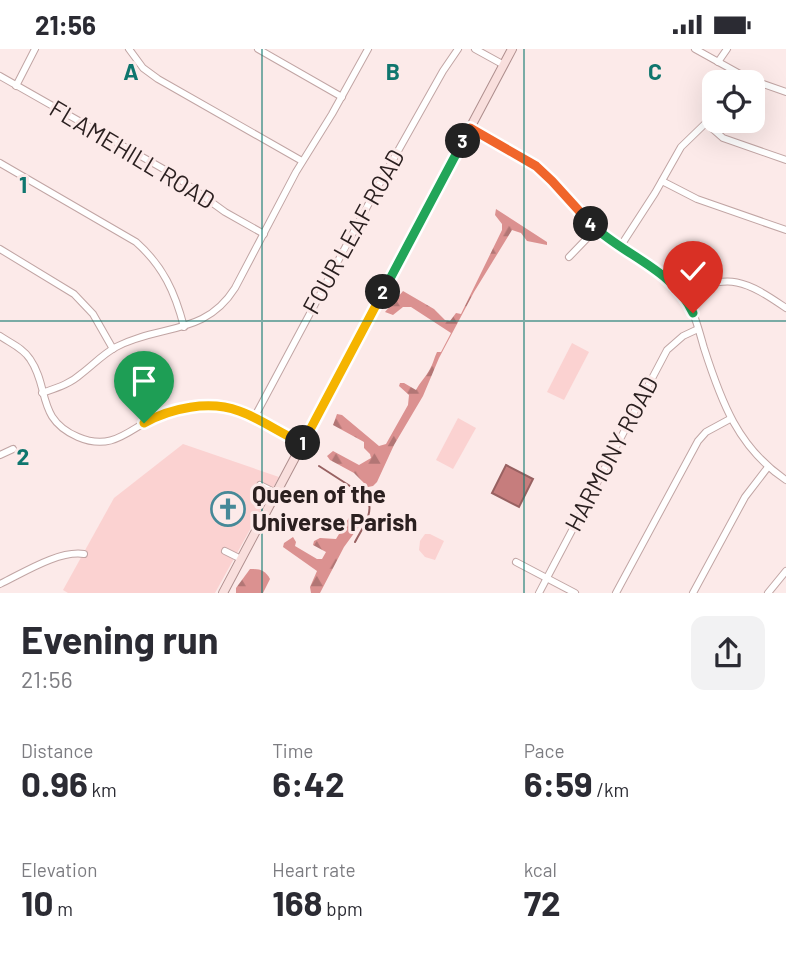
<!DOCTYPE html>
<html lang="en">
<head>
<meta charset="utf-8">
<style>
	:root { --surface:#fff; --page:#f2f2f3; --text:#2b2b33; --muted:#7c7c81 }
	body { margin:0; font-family:Barlow,sans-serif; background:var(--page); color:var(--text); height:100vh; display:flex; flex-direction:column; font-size:26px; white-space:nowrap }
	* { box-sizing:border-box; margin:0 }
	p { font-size:23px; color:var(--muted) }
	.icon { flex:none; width:38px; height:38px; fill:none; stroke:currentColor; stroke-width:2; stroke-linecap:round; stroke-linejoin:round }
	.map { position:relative; height:544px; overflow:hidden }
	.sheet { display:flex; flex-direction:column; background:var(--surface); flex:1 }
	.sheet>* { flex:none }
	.fabs { position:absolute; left:702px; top:21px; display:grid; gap:14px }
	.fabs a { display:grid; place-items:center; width:63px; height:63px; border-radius:14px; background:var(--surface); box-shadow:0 7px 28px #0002; font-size:35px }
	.pin { position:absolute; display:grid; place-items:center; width:60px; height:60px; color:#fff; margin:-72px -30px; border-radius:50% 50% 50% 0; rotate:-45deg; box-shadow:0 0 7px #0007 }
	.pin .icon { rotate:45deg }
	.km { position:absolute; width:35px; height:35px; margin:-18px; border-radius:50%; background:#222; color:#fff; font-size:19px; line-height:35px; text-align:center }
	.round { display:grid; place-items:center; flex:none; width:74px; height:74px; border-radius:14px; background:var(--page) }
	.head { display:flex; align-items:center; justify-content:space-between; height:119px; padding:0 21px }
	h1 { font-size:38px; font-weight:700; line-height:52px }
	.metrics { display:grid; grid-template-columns:repeat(3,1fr); gap:10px; height:119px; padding:7px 21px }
	.metrics div { display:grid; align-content:center }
	.metrics b { font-size:35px; font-weight:700 }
	.metrics small { font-size:19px; font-weight:400 }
	.metrics p { font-size:19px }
	.status { display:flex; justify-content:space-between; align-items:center; height:49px; padding:0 35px; background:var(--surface); direction:ltr }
	.status svg { height:19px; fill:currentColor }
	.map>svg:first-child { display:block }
</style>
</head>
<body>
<div class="status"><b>21:56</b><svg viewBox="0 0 49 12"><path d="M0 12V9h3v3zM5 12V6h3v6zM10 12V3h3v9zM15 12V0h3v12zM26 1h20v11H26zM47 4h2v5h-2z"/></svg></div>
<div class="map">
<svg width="786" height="544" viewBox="0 0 786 544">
	<defs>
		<pattern id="forest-firs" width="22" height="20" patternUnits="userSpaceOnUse" patternTransform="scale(1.75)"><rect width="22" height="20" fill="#db9190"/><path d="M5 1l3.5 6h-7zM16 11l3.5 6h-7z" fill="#b27675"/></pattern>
	</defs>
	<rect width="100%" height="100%" fill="#fceae9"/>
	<g fill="#fbd2d1">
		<polygon points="572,294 589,303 564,351 547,343"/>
		<polygon points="458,369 476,379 453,420 436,411"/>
		<polygon points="183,395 279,428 215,544 68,544 63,541 114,449"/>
		<polygon points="425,485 430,485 444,492 435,511 425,508 419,501 420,492"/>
	</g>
	<g fill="url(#forest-firs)">
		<path d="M496 160 547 193V196L527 192 521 184 512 181 474 243 439 309 423 347 394 396 377 433 373 437 368 438 354 424 330 411 327 407 333 402 359 416 371 409 370 405 364 399V393L333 376 337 365 342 366 379 397 386 395 408 356 409 346 399 337 400 334H404L416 341C420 333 426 328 430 320 433 315 434 309 437 303H441L451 284 411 258H403L393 266 385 263 403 242 434 260 445 271 450 272 456 264 461 265 502 181V175L495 166Z"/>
		<polygon points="357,466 361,468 360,476 344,498 320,544 311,544 310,538 317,522 283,498 284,494 293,488 296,493 295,497 317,510 322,510 326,503 313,496 314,492 320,489 336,490 350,467"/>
		<path d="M250 520C260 520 265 521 270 530L263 544H236V539Z"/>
	</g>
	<polygon fill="#c67d7d" stroke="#986161" stroke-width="2" points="506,416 533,430 519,458 492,444"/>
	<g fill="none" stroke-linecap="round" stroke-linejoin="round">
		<g stroke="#986161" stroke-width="2">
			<path d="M319 417 367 448C375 464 362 479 355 493"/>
			<polyline points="368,449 378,455"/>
		</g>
		<g stroke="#c1a5a4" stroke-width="8">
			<g id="minor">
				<polyline points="129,0 143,19 158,30 302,112"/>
				<polyline points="258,0 342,48"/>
				<polyline points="475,0 504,16"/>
				<polyline points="695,0 749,30 786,43"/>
				<polyline points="718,13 727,0"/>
				<polyline points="0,27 174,126 225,163 264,185"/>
				<polyline points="16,37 35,0"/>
				<polyline points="706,74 723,89 786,111"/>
				<path d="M470 79C495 94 525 107 547 127 568 146 583 170 606 188 631 207 668 221 685 249 695 264 699 282 704 299 721 352 738 399 786 431"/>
				<path d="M0 114 136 193C163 217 175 243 184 278"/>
				<polyline points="662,132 697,150 786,181"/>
				<polyline points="620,198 655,144 681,98 714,66"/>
				<polyline points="0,200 74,245 93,265 113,300"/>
				<polyline points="569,208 596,180"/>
				<path d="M684 247C727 221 748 233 786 259"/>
				<path d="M0 287C10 294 23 299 30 310 50 339 36 370 78 388 113 403 129 380 157 367 176 358 204 356 225 358 252 361 279 382 302 395"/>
				<path d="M42 344C56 339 70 335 81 325 93 316 103 305 116 298 160 275 205 287 235 239L296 123 332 65 368 0"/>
				<polyline points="254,369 376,141 443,22 458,0"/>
				<polyline points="0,406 13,400"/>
				<polyline points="260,436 276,444"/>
				<polyline points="225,502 241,510"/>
				<polyline points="516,513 575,544"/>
				<path d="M0 535C23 524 59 501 84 505"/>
				<polyline points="539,544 667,301 683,287 698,280"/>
				<polyline points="616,544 698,392 706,383 730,370"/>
				<polyline points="693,544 745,448 768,418"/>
				<polyline points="768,544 786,522"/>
			</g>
		</g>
		<g stroke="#ae8e8d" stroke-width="10">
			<polyline id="major" points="223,544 512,0"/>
		</g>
		<use href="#minor" stroke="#fff" stroke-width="6"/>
		<use href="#major" stroke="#f9dfdd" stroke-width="8"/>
	</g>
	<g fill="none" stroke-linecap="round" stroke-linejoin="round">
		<g stroke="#fff" stroke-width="14">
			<path id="split-1" d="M144 374C171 359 209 351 239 362 262 370 282 386 303 394"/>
		</g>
		<g stroke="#fff" stroke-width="14">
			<polyline id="split-2" points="303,394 383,243"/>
		</g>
		<g stroke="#fff" stroke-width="14">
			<polyline id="split-3" points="383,243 463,92"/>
		</g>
		<g stroke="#fff" stroke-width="14">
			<polyline id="split-4" points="463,92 470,79 536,117 552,132 591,175"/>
		</g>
		<g stroke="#fff" stroke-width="14">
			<path id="split-5" d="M591 175C624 207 673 220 693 264"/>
		</g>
		<use href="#split-1" stroke="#f5b400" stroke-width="9"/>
		<use href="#split-2" stroke="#f5b400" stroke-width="9"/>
		<use href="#split-3" stroke="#22a559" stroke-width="9"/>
		<use href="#split-4" stroke="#f0652b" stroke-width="9"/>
		<use href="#split-5" stroke="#22a559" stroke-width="9"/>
	</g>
	<path fill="none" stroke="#0f766e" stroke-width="2" stroke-opacity="0.55" d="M262 0V544M524 0V544M0 272H786"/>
	<defs>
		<g id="church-ring" transform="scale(1.75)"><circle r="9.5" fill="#fceae9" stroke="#468998" stroke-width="1.5"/><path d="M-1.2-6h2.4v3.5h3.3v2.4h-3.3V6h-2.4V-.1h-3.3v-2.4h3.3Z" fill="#468998"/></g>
	</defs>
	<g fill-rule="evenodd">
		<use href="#church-ring" x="228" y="460"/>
	</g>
	<g text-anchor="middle" stroke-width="6" stroke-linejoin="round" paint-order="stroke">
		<g font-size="24" fill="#2b2020" stroke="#fceae9">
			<text transform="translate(132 106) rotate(31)" y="8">FLAMEHILL ROAD</text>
			<text transform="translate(354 183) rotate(-61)" y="8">FOUR LEAF ROAD</text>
			<text transform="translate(612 405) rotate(-62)" y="8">HARMONY ROAD</text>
		</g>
		<g font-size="24" font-weight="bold" fill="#2b2020" stroke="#fceae9" text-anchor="start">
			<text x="252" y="454">Queen of the<tspan x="252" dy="28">Universe Parish</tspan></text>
		</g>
	</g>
	<g font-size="23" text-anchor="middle" font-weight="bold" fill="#0f766e" stroke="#fceae9" stroke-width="6" stroke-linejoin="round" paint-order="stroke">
		<text x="131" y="31">A</text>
		<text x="393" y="31">B</text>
		<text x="655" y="31">C</text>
		<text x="23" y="144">1</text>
		<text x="23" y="416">2</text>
	</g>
</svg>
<div class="fabs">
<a><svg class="icon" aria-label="locate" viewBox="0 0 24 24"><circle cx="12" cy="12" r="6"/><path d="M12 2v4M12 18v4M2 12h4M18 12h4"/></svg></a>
</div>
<div class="pin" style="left:144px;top:374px;background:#1e9e55"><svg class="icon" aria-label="arrive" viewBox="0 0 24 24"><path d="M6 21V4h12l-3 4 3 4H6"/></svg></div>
<div class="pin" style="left:693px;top:264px;background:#d93025"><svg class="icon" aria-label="check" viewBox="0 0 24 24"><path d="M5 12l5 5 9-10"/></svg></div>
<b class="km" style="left:303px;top:394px">1</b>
<b class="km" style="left:383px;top:243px">2</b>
<b class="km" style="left:463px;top:92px">3</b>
<b class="km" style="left:591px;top:175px">4</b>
</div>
<section class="sheet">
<div class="head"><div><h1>Evening run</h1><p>21:56</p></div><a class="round"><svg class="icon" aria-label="share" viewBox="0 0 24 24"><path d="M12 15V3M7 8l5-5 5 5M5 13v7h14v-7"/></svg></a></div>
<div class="metrics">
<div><p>Distance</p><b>0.96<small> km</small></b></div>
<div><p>Time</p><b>6:42</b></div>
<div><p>Pace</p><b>6:59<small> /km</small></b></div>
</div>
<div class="metrics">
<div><p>Elevation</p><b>10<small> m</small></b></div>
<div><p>Heart rate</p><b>168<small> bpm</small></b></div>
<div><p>kcal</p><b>72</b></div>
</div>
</section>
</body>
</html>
